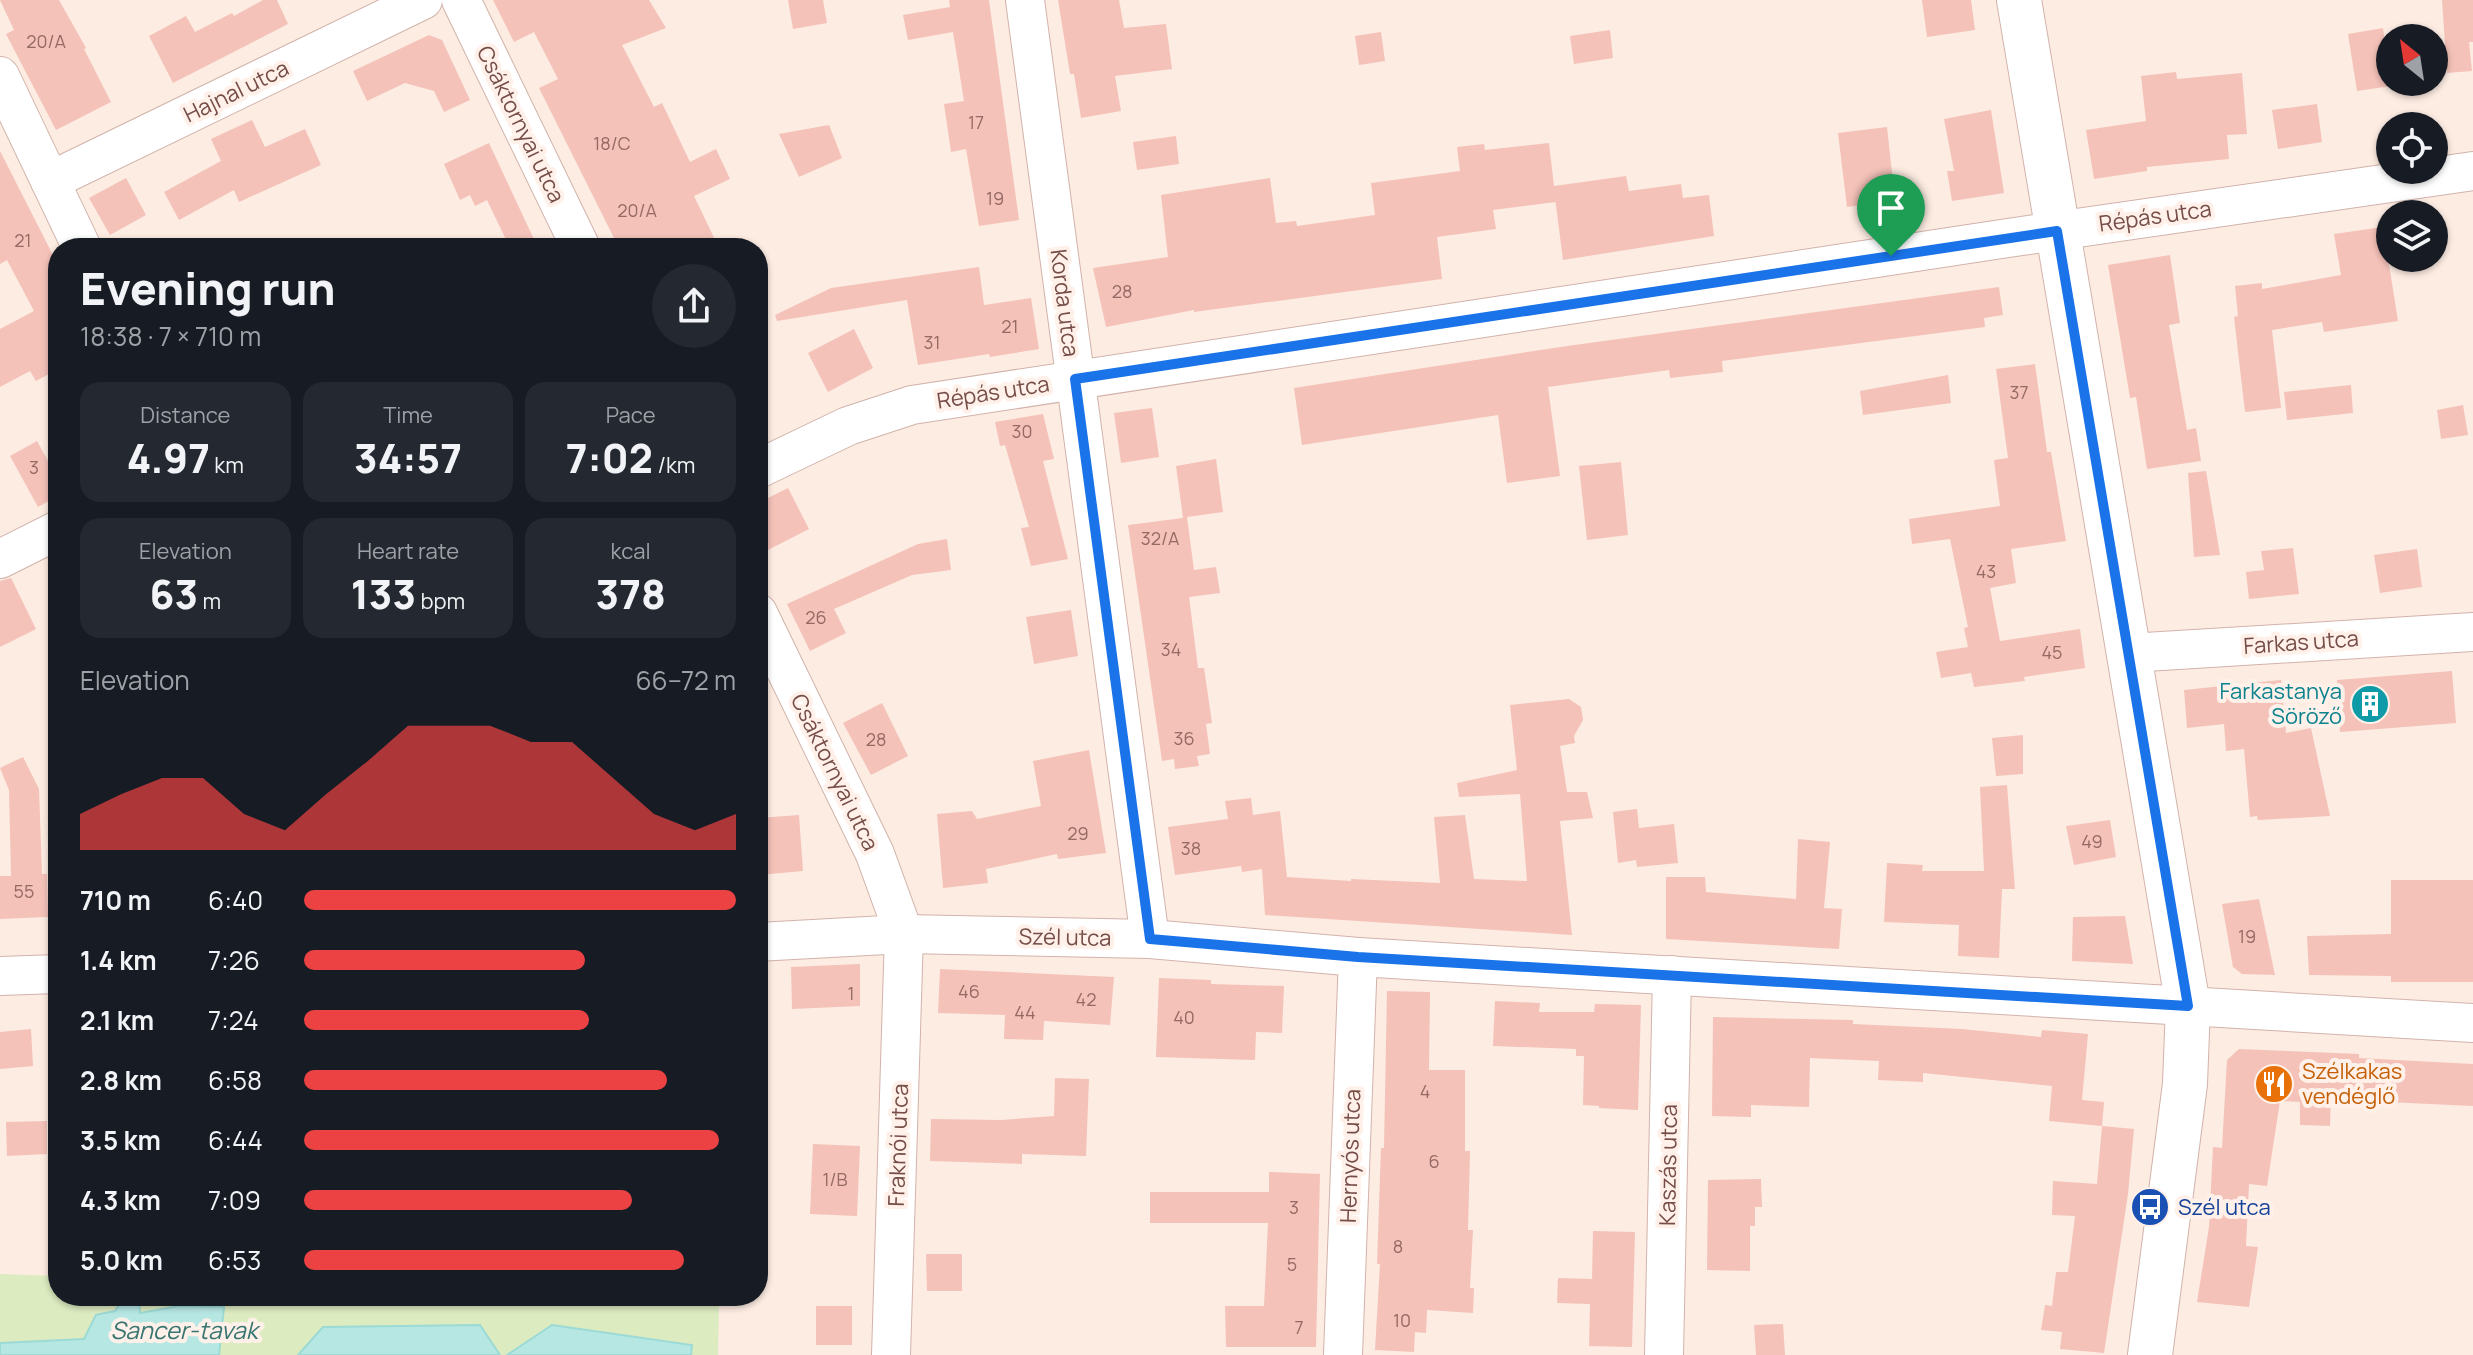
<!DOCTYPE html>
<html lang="en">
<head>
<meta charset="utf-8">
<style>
	:root { --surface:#171b24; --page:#242831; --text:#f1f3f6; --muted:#9ea1a6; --accent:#ed4243 }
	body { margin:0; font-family:Manrope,sans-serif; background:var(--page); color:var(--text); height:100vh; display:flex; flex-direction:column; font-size:30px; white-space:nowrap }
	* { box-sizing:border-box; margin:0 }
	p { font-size:26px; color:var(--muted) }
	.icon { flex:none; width:44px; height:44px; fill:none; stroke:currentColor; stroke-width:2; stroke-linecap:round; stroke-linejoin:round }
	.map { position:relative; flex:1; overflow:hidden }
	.side { position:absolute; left:48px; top:238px; width:720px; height:1068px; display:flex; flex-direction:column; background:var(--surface); border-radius:32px; box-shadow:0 2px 6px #0004 }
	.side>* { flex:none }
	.needle { width:52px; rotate:330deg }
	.tools { position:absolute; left:2376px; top:24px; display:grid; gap:16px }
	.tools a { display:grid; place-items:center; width:72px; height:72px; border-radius:50%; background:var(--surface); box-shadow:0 2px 6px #0004; font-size:40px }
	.pin { position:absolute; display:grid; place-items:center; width:68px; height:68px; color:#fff; margin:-82px -34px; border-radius:50% 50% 50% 0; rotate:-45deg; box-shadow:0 0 8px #0007 }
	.pin .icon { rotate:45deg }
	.round { display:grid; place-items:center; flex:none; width:84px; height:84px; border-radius:42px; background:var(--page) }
	.summary { display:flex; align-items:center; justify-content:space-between; height:136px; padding:0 32px }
	h1 { font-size:44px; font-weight:800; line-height:60px }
	.figures { display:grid; grid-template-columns:repeat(3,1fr); gap:12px; height:136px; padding:8px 32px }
	.figures div { display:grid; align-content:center; border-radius:20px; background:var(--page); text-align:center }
	.figures b { font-size:40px; font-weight:800 }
	.figures small { font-size:22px; font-weight:400 }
	.figures p { font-size:22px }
	.chart { height:224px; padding:16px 32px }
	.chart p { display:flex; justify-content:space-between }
	.chart svg { width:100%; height:144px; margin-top:8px; fill:var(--accent); opacity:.7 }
	ul { padding:0 32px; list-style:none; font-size:26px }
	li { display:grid; grid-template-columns:128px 96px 1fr; align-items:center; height:60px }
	li i { height:20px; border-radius:10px; background:var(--accent) }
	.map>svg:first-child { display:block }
</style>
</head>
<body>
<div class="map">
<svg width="2473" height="1355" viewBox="0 0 2473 1355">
	<rect width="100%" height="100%" fill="#fdece2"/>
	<g fill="#dcebc0">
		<polygon points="0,1274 58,1276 58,1296 127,1296 124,1297 115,1311 96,1316 84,1339 0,1343"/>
		<polygon points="139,1296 538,1296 719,1303 718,1355 691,1355 691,1344 552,1325 507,1355 500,1355 480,1325 324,1327 298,1355 219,1355 223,1307 179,1306 140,1313"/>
	</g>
	<g fill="#b6e7e3" stroke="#9cdad5" stroke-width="2">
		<polygon points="127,1296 139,1296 140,1313 179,1306 224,1307 219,1355 0,1355 0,1343 84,1339 96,1315 115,1311 124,1297"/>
		<polygon points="480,1325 500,1355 298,1355 323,1327"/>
		<polygon points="552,1325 692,1345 691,1355 507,1355"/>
	</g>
	<g fill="#f4c2b9">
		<polygon points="0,0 59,0 86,48 84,49 111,102 56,130 6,34 14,30"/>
		<polygon points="263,0 277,0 288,24 173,83 149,36 186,16 195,32 232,13 234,16"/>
		<polygon points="493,0 649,0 666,28 622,45 654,107 662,103 690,162 716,149 730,179 694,196 719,248 619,248 539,88 558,79 534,32 514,42"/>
		<polygon points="788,0 823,0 827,23 793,29"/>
		<polygon points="949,0 989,0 1019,220 979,226 966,149 951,152 944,104 964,101 953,32 908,40 903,15 950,7"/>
		<polygon points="1058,0 1119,0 1124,28 1166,24 1172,69 1115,76 1121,111 1081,118 1074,74 1070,74"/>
		<polygon points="1922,0 1971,0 1975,30 1927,37"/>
		<polygon points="2442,0 2473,0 2473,42 2469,42 2472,71 2447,73"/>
		<polygon points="2383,28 2391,86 2357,91 2348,34"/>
		<polygon points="1610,30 1613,58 1574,64 1570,36"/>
		<polygon points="1381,32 1385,61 1359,65 1355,36"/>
		<polygon points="429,35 442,40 470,100 444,112 434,91 405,83 367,101 353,71"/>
		<polygon points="2176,72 2177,79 2242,73 2247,134 2227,135 2229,159 2147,167 2147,171 2094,179 2086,130 2146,121 2141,76"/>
		<polygon points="2317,104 2322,142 2278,149 2272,110"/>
		<polygon points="1991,110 2004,193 1952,201 1947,171 1954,171 1944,119"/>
		<polygon points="252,120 265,147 305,129 321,165 239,202 234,190 179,220 164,192 221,161 211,139"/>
		<polygon points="829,125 842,158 799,177 779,134"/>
		<polygon points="1887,127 1895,200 1847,207 1838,133"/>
		<polygon points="1176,136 1179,164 1137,170 1133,142"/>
		<polygon points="489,143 538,248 510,248 487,200 475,206 470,195 460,200 444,164"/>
		<polygon points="1549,143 1554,186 1626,176 1629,191 1681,184 1683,198 1709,195 1714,236 1563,260 1554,190 1556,202 1493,210 1496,229 1437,237 1442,279 1194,312 1194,310 1106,327 1093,268 1168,257 1161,195 1270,178 1276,223 1296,221 1297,226 1375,215 1371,183 1460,171 1457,147 1484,144 1485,150"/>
		<polygon points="0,151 58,265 58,369 36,381 30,371 0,387 0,329 34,311 7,260 0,264"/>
		<polygon points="126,178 146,215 110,235 89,198"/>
		<polygon points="2383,227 2398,321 2324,332 2322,322 2272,330 2281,408 2245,412 2234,317 2238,316 2235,286 2262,283 2262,289 2341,275 2334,234"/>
		<polygon points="2170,255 2180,323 2169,325 2187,430 2196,428 2201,461 2147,469 2136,397 2130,398 2108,265"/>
		<polygon points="979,267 984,305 1031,298 1039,349 990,357 989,354 918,365 907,300 777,321 775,315 831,288"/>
		<polygon points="1999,287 2003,315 1984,318 1985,327 1722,361 1723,372 1670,378 1669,370 1548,387 1560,476 1507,483 1498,415 1302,445 1294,388 1567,346"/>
		<polygon points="854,329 873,368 828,392 808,353"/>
		<polygon points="2035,364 2047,452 2051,452 2066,541 2011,549 2016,583 1990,588 2000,641 2080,629 2085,668 2024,677 2025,681 1974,687 1971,673 1941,678 1936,652 1968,647 1964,628 1968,627 1950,539 1912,544 1909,519 2000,506 1994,460 2008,458 1996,369"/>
		<polygon points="1948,375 1951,403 1863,415 1860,391"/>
		<polygon points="2351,385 2353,413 2287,420 2284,392"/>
		<polygon points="2463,405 2468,435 2441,439 2437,410"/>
		<polygon points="1152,408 1159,457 1121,463 1114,413"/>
		<polygon points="1043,414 1054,459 1043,461 1068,559 1031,566 1021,528 1029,527 1005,445 1000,446 995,422"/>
		<polygon points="37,441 58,479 58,496 38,507 10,456"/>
		<polygon points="1216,459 1223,512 1187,517 1194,570 1216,567 1220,593 1189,597 1198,668 1204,668 1212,723 1206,724 1210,754 1197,756 1199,766 1175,769 1174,759 1162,761 1128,525 1183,518 1176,466"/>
		<polygon points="1621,462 1628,535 1587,540 1579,466"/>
		<polygon points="2206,471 2220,555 2194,557 2188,473"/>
		<polygon points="788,488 809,529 758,555 758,503"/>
		<polygon points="947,539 951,570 912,575 834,609 846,633 810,651 787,604 918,544"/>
		<polygon points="2293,548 2299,594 2249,599 2246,572 2264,570 2261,551"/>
		<polygon points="2417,549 2422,587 2380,593 2374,555"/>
		<polygon points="11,578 36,629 0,647 0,581"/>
		<polygon points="1071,610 1078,656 1034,664 1026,617"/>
		<polygon points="2452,671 2456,723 2340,732 2337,680"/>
		<polygon points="2281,680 2286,733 2311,728 2330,816 2258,820 2257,816 2250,817 2244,749 2226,751 2224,724 2187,728 2184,690"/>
		<polygon points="1569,699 1581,707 1583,720 1574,736 1575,743 1560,746 1567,792 1587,792 1593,818 1560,821 1572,935 1265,915 1262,869 1242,872 1241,866 1175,875 1168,827 1228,819 1225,801 1251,798 1253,815 1280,811 1287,877 1351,881 1351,879 1440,883 1434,817 1465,815 1474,879 1527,881 1520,794 1459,797 1457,783 1517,770 1510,705"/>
		<polygon points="882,703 908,756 871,775 843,723"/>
		<polygon points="2023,735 2023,774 1996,776 1992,738"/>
		<polygon points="1089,750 1106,853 1058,859 1057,854 986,869 988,883 943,888 937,814 972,811 977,819 1041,806 1033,761"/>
		<polygon points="23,757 39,789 42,874 47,874 48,917 0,919 0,876 11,876 9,790 0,768"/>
		<polygon points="2007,785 2015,889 2002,889 1999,958 1958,956 1959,925 1884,922 1887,863 1923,865 1922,871 1984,871 1980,787"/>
		<polygon points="1637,809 1639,828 1674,824 1678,863 1637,867 1636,860 1618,863 1613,812"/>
		<polygon points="799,815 803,871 758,875 758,818"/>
		<polygon points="2110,820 2116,857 2074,865 2066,826"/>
		<polygon points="1798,839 1830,842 1824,908 1842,909 1839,949 1666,939 1666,877 1705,877 1706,892 1796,899"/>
		<polygon points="2391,880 2473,880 2473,982 2391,982 2391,976 2309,975 2307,936 2391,934"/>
		<polygon points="2259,899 2275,975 2242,974 2233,967 2222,904"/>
		<polygon points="2125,916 2133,964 2072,961 2073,917"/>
		<polygon points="860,964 860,1006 792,1009 791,967"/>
		<polygon points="940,969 1114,977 1110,1025 1044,1021 1043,1040 1004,1039 1005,1015 938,1013"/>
		<polygon points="1159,978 1211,980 1211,984 1284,986 1282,1033 1256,1032 1255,1060 1156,1057"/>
		<polygon points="1387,991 1430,992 1429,1070 1465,1070 1465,1151 1470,1151 1468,1230 1473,1230 1470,1288 1474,1288 1473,1313 1427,1310 1426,1333 1415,1332 1414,1352 1375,1350 1380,1264 1377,1264 1381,1148 1384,1148"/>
		<polygon points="1495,1001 1540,1003 1539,1012 1594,1012 1595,1004 1641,1005 1638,1110 1599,1108 1599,1106 1583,1105 1584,1056 1576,1056 1576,1049 1493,1046"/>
		<polygon points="1713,1017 1853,1020 1853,1024 1962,1029 2041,1037 2042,1030 2088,1034 2082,1100 2104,1102 2102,1126 2049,1121 2052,1086 1923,1073 1923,1082 1878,1080 1879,1061 1810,1058 1809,1107 1751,1105 1751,1117 1712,1116"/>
		<polygon points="31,1029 33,1066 0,1069 0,1032"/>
		<polygon points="2239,1049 2359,1054 2359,1058 2473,1064 2473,1106 2387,1102 2387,1093 2331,1090 2330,1126 2300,1125 2300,1102 2280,1101 2267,1186 2249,1184 2246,1246 2258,1247 2249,1307 2197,1302 2209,1227 2213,1147 2222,1148 2227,1060"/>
		<polygon points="1055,1078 1089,1079 1086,1156 1022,1154 1022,1164 930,1161 931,1119 1001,1120 1054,1116"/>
		<polygon points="47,1121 47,1154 7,1156 6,1122"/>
		<polygon points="2102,1126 2134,1129 2128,1194 2104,1353 2060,1349 2062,1332 2041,1330 2045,1305 2052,1306 2056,1272 2068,1272 2075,1216 2052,1215 2053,1181 2097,1184"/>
		<polygon points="813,1144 860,1146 857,1216 810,1214"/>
		<polygon points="1269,1172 1320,1174 1316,1347 1226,1347 1225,1306 1264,1306 1268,1223 1150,1223 1150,1192 1269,1192"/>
		<polygon points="1761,1179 1762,1207 1755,1207 1755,1226 1750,1226 1750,1271 1707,1270 1708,1180"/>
		<polygon points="1593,1231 1635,1232 1632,1347 1589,1346 1590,1304 1557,1303 1558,1278 1592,1279"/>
		<polygon points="926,1254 962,1254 962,1291 927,1291"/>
		<rect x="816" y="1306" width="36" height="39"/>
		<polygon points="1783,1324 1785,1355 1756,1355 1754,1325"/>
	</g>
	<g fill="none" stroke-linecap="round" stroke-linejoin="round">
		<g stroke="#d1b3ab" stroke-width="40">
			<g id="minor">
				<polyline points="461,0 581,248"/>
				<polyline points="1025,0 1150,939"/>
				<polyline points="0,76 82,248"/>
				<polyline points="50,181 423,0"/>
				<polyline points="758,469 848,426 912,405 2008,238 2473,171"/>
				<polyline points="0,559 58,530"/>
				<polyline points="758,613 875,854 904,934 891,1355"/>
				<polyline points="2129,653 2473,632"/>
				<polyline points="758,942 904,934 1150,939 1358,957 2473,1023"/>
				<polyline points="0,976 58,974"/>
				<polyline points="1343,1355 1358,957"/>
				<polyline points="1664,1355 1672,975"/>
			</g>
		</g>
		<g stroke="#d1b3ab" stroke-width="46">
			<polyline id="tertiary" points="2019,0 2188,1006 2185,1084 2150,1355"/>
		</g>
		<use href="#minor" stroke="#fff" stroke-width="38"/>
		<use href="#tertiary" stroke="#fff" stroke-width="44"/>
	</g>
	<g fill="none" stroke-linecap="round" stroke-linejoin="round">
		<g stroke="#fff" stroke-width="16">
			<polygon id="route" points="2057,231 2188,1006 1358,957 1150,939 1075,379"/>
		</g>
		<use href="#route" stroke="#1a73e8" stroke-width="10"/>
	</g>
	<defs>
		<g id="building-disc" transform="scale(2)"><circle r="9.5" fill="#0f9aa8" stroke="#fff1e9"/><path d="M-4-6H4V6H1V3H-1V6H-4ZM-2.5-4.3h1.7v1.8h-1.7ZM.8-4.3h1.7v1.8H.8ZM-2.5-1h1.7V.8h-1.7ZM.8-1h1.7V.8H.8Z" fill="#fff"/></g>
		<g id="restaurant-disc" transform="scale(2)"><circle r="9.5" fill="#e8710a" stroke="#fff1e9"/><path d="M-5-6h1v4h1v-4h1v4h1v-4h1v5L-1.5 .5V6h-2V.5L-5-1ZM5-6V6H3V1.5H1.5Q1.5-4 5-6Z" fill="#fff"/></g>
		<g id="bus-disc" transform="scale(2)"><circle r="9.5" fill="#1a4fb4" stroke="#fff1e9"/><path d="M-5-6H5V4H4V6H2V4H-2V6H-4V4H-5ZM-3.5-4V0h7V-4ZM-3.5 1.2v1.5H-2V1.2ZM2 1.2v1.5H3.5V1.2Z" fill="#fff"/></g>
	</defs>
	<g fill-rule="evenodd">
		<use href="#building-disc" x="2370" y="704"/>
		<use href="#restaurant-disc" x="2274" y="1084"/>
		<use href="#bus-disc" x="2150" y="1207"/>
	</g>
	<g text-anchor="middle" stroke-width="8" stroke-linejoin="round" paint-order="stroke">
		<g font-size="18" fill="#966a64">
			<text x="46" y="48">20/A</text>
			<text x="976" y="129">17</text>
			<text x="612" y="150">18/C</text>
			<text x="995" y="205">19</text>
			<text x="637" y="217">20/A</text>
			<text x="23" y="247">21</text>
			<text x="1122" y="298">28</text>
			<text x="1010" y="333">21</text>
			<text x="932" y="349">31</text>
			<text x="2019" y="399">37</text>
			<text x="1022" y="438">30</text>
			<text x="34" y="474">3</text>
			<text x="1160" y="545">32/A</text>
			<text x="1986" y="578">43</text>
			<text x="816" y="624">26</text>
			<text x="1171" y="656">34</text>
			<text x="2052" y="659">45</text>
			<text x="1184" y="745">36</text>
			<text x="876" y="746">28</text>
			<text x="1078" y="840">29</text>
			<text x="2092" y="848">49</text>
			<text x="1191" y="855">38</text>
			<text x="24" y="898">55</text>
			<text x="2247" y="943">19</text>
			<text x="969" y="998">46</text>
			<text x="851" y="1000">1</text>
			<text x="1086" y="1006">42</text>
			<text x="1025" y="1019">44</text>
			<text x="1184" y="1024">40</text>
			<text x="1425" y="1098">4</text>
			<text x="1434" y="1168">6</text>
			<text x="835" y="1186">1/B</text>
			<text x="1294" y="1214">3</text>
			<text x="1398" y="1253">8</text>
			<text x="1292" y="1271">5</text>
			<text x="1402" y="1327">10</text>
			<text x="1299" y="1334">7</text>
		</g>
		<g font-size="22" fill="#764d47" stroke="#fff1e9">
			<text transform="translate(236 91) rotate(-26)" y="8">Hajnal utca</text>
			<text transform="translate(521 124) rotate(64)" y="8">Csáktornyai utca</text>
			<text transform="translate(2155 216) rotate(-8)" y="8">Répás utca</text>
			<text transform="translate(1065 303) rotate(83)" y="8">Korda utca</text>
			<text transform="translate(993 392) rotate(-9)" y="8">Répás utca</text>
			<text transform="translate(2301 642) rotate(-4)" y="8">Farkas utca</text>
			<text transform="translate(835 772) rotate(64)" y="8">Csáktornyai utca</text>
			<text transform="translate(1065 937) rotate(1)" y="8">Szél utca</text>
			<text transform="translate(898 1145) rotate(-88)" y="8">Fraknói utca</text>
			<text transform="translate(1350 1156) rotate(-88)" y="8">Hernyós utca</text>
			<text transform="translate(1668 1165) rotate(-89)" y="8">Kaszás utca</text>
		</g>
		<g font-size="22" fill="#0d838f" stroke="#fff1e9" text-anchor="end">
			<text x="2342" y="699">Farkastanya<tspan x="2342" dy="25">Söröző</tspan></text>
		</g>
		<g font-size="22" fill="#c56008" stroke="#fff1e9" text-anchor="start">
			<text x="2302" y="1079">Szélkakas<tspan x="2302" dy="25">vendéglő</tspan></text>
		</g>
		<g font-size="22" fill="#164399" stroke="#fff1e9" text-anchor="start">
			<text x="2178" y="1215">Szél utca</text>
		</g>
		<g font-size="24" font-style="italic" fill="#387571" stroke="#fff1e9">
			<text x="184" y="1339">Sancer-tavak</text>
		</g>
	</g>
</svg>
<div class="tools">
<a><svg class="needle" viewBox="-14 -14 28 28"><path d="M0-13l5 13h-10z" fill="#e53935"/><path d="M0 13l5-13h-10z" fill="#9ea1a6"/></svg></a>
<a><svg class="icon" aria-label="locate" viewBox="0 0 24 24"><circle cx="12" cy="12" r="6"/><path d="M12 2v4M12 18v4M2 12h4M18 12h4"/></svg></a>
<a><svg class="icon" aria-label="layers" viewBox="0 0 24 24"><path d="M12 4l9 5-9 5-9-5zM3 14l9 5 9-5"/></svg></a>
</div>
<div class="pin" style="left:1891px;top:256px;background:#1e9e55"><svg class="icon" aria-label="arrive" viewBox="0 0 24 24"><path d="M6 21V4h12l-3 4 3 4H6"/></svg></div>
<section class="side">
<div class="summary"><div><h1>Evening run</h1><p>18:38 · 7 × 710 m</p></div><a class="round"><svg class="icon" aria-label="share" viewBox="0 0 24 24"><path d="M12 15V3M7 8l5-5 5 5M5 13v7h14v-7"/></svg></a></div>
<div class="figures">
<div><p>Distance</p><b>4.97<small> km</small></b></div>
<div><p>Time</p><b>34:57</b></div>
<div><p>Pace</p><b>7:02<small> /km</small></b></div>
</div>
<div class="figures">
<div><p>Elevation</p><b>63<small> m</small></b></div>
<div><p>Heart rate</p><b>133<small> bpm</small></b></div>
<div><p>kcal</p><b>378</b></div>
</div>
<div class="chart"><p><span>Elevation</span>66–72 m</p>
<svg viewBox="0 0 160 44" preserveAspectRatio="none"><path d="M0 44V33L10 27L20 22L30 22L40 33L50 38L60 27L70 17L80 6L90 6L100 6L110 11L120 11L130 22L140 33L150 38L160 33V44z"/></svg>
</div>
<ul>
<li><b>710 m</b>6:40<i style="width:100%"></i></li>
<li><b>1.4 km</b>7:26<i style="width:65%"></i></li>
<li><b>2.1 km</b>7:24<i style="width:66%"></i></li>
<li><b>2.8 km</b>6:58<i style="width:84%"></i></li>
<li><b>3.5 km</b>6:44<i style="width:96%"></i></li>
<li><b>4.3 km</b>7:09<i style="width:76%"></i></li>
<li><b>5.0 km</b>6:53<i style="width:88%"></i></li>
</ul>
</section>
</div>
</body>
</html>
